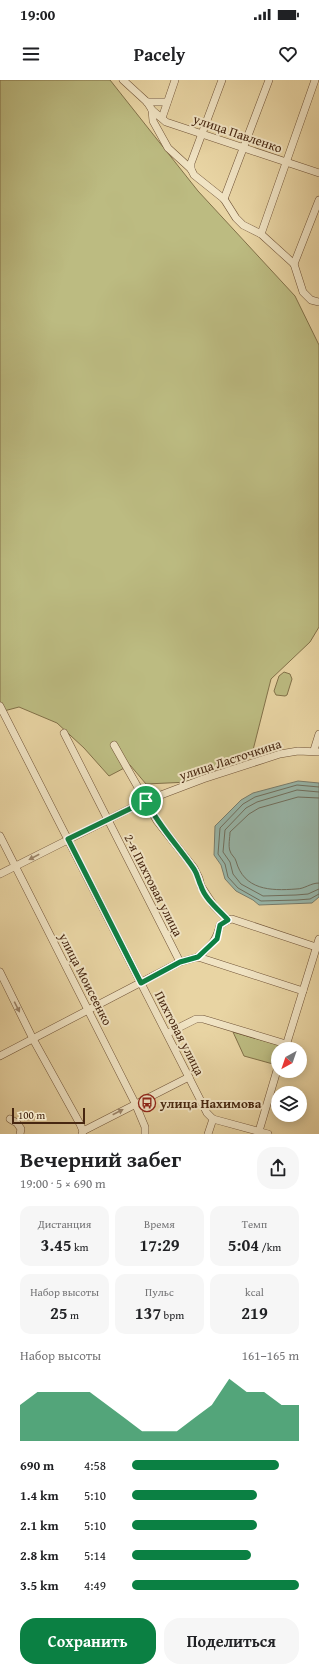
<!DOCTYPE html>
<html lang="ru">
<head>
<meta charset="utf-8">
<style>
	:root { --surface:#fff; --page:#f6f6f6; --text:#202124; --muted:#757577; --accent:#0b8043 }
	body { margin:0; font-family:"Gentium Book Plus",serif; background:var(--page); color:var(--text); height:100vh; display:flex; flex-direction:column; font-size:15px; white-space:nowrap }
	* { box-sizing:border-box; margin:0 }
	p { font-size:13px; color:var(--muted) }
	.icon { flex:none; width:22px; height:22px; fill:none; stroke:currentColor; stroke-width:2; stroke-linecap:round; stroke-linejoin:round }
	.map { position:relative; height:1054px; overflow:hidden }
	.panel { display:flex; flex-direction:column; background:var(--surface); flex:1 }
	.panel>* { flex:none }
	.needle { width:26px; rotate:220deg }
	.fabs { position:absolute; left:271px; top:962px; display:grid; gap:8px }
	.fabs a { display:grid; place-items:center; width:36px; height:36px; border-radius:50%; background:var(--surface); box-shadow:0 2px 10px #0003; font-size:20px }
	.scale { position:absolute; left:12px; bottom:10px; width:73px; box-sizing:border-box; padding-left:4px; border:2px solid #472711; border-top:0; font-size:11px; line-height:14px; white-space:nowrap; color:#472711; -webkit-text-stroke:3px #f0e3c3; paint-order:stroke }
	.pin { position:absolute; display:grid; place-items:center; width:34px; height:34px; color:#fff; margin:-17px; border:2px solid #fff; border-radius:50%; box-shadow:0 1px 4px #0007 }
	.round { display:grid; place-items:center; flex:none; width:42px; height:42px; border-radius:16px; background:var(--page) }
	.head { display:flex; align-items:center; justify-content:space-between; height:68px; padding:0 20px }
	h1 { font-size:22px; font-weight:600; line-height:30px }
	.stats { display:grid; grid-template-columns:repeat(3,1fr); gap:6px; height:68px; padding:4px 20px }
	.stats div { display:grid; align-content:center; border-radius:10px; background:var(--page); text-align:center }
	.stats b { font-size:17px; font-weight:600 }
	.stats small { font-size:11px; font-weight:400 }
	.stats p { font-size:11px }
	.chart { height:112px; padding:8px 20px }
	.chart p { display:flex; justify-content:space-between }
	.chart svg { width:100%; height:72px; margin-top:4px; fill:var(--accent); opacity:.7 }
	.cta { display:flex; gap:8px; margin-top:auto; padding:8px 20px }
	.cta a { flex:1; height:46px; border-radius:16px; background:var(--accent); color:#fff; font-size:16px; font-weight:600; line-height:46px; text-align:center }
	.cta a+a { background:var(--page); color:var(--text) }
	ul { padding:0 20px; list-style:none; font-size:13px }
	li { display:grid; grid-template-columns:64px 48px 1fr; align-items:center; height:30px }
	li i { height:10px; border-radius:5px; background:var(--accent) }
	.status { display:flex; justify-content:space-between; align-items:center; height:28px; padding:0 20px; background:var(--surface); direction:ltr }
	.status svg { height:11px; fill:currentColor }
	header { display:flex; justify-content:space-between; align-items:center; height:52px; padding:0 20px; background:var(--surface); font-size:18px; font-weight:600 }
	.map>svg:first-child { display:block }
</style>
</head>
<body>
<div class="status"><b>19:00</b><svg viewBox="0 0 49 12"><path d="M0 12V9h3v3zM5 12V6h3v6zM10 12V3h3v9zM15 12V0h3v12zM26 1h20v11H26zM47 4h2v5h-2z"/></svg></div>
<header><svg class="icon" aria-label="menu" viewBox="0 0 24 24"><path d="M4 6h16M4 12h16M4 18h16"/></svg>Pacely<svg class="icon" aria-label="heart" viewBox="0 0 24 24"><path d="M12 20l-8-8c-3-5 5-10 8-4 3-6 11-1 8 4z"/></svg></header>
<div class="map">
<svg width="319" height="1054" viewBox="0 0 319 1054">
	<rect width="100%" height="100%" fill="#e8d4a3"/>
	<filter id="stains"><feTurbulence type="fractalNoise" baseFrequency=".005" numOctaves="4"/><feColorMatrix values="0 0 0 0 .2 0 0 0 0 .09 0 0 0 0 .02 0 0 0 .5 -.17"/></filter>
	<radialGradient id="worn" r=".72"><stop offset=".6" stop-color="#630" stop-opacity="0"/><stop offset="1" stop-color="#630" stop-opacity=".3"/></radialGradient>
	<g fill="#bcbb81" stroke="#827149">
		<polygon points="0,0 110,0 198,111 295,216 319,265 319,547 310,562 271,599 252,674 189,702 146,704 130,685 109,696 84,668 57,643 19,627 0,632"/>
		<polygon points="284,592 290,594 292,599 287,615 285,616 276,615 274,611 279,596"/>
		<polygon points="233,952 279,965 273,984 244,976"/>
	</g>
	<polygon fill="#98b7ab" stroke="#787d6d" points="298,701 319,703 319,817 312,823 259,825 253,820 236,811 225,799 221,785 214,775 215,746 241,720 253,713"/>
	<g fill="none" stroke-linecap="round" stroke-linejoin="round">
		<g stroke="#706f5e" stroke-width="1">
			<polyline points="319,707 297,705 255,717 243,724 220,748 218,774 225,784 228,797 238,808 261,821 297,820 310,819 319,814"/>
			<polyline points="319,712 297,710 257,722 246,728 225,750 223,772 230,782 233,794 241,804 263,816 296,815 308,814 319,809"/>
			<path d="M319 718 298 717 259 728 249 734 230 752C230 757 228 766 230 771 231 775 235 777 236 781 244 810 270 811 296 809 305 809 310 803 319 803"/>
		</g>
		<g stroke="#6f5236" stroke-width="8">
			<g id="minor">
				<polyline points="123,0 147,22 152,30 153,41 168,68 191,89 194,95 224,119 236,138 243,145 261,154 294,184 303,212 311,220 319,222"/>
				<polyline points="147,22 167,22"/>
				<polyline points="152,30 166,42 319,93"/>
				<polyline points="162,38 175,0"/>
				<polyline points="191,89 191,83 222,0"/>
				<polyline points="224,119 269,0"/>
				<polyline points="261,154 315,0"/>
				<polyline points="294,184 319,120"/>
				<polyline points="0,626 207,1033 213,1039 208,1054"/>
				<polyline points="64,653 180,882"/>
				<polyline points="114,665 157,741 194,788 199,798 201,806 214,826 228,840 232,839 316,867"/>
				<polyline points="314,670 319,654"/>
				<polyline points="0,756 135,1023 145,1047 145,1054"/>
				<polyline points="0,794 145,721 203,699 280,674 298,671 319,672"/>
				<path d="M198 877C211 865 216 862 220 845L228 840"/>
				<polyline points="0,892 33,959 80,1044 83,1051 82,1054"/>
				<polyline points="168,953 196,939 203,939 286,964"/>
				<polyline points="285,969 319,859"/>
				<polyline points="0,976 180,882 198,877 303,911"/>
				<polyline points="10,1039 17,1043 21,1049 20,1054"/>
				<polyline points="213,1039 268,1054"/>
				<polyline points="83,1051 189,997"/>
				<polyline points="259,1051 278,987"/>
			</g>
		</g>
		<use href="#minor" stroke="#f0e3c3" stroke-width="7"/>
	</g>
	<defs><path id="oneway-solid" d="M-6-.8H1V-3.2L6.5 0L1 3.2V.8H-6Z"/></defs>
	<g fill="#9c856a">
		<use href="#oneway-solid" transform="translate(34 777) rotate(152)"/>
		<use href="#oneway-solid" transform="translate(17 927) rotate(63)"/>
		<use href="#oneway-solid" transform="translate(118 1032) rotate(-27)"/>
	</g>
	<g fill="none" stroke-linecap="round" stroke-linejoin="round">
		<g stroke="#fff" stroke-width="8">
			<path id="route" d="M146 721C159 746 178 766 194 789 198 795 198 800 201 806 205 819 219 830 228 840L220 845 217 859 198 877 180 882 141 903 68 759Z"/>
		</g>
		<use href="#route" stroke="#0b8043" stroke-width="5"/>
	</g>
	<defs>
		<g id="bus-ring" transform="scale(0.9)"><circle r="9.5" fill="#f0e3c3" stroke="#8f2418" stroke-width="1.5"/><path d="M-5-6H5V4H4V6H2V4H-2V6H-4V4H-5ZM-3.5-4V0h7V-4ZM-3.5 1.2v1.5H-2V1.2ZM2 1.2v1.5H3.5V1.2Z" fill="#8f2418"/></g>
	</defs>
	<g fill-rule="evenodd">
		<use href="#bus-ring" x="147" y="1023"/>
	</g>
	<g text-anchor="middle" stroke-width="4" stroke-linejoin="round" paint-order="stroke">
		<g font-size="13" fill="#472711" stroke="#f0e3c3">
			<text transform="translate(238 53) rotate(19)" y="5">улица Павленко</text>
			<text transform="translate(230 679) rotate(-18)" y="5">улица Ласточкина</text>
			<text transform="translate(154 805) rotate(63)" y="5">2-я Пихтовая улица</text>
			<text transform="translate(86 899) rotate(63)" y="5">улица Моисеенко</text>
			<text transform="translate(180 953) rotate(63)" y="5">Пихтовая улица</text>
		</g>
		<g font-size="13" font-weight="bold" fill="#472711" stroke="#f0e3c3" text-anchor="start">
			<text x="160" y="1028">улица Нахимова</text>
		</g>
	</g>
	<rect width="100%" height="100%" filter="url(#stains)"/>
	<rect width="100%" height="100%" fill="url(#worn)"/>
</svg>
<div class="fabs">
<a><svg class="needle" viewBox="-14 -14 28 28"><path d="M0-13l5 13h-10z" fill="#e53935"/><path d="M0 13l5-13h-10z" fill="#757577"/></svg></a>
<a><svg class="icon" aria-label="layers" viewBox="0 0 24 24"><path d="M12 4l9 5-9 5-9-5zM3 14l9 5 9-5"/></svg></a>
</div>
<div class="scale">100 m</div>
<div class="pin" style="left:146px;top:721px;background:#1e9e55"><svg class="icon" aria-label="arrive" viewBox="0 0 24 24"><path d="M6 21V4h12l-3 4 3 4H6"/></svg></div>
</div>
<section class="panel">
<div class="head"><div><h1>Вечерний забег</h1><p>19:00 · 5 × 690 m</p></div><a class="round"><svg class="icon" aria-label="share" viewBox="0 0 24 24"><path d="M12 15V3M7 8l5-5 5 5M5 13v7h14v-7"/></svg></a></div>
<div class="stats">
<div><p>Дистанция</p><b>3.45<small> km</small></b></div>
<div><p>Время</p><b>17:29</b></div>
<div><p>Темп</p><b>5:04<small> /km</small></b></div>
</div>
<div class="stats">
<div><p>Набор высоты</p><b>25<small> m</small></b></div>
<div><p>Пульс</p><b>137<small> bpm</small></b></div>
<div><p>kcal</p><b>219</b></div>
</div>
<div class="chart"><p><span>Набор высоты</span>161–165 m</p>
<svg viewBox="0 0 160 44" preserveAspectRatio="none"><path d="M0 44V22L10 14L20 14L30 14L40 14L50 22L60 30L70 38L80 38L90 38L100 30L110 22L120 6L130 14L140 14L150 22L160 22V44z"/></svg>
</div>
<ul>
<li><b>690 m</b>4:58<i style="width:88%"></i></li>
<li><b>1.4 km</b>5:10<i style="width:75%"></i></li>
<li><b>2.1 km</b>5:10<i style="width:75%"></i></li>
<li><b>2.8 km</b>5:14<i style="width:71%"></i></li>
<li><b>3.5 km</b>4:49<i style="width:100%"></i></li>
</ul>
<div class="cta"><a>Сохранить</a><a>Поделиться</a></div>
</section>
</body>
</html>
